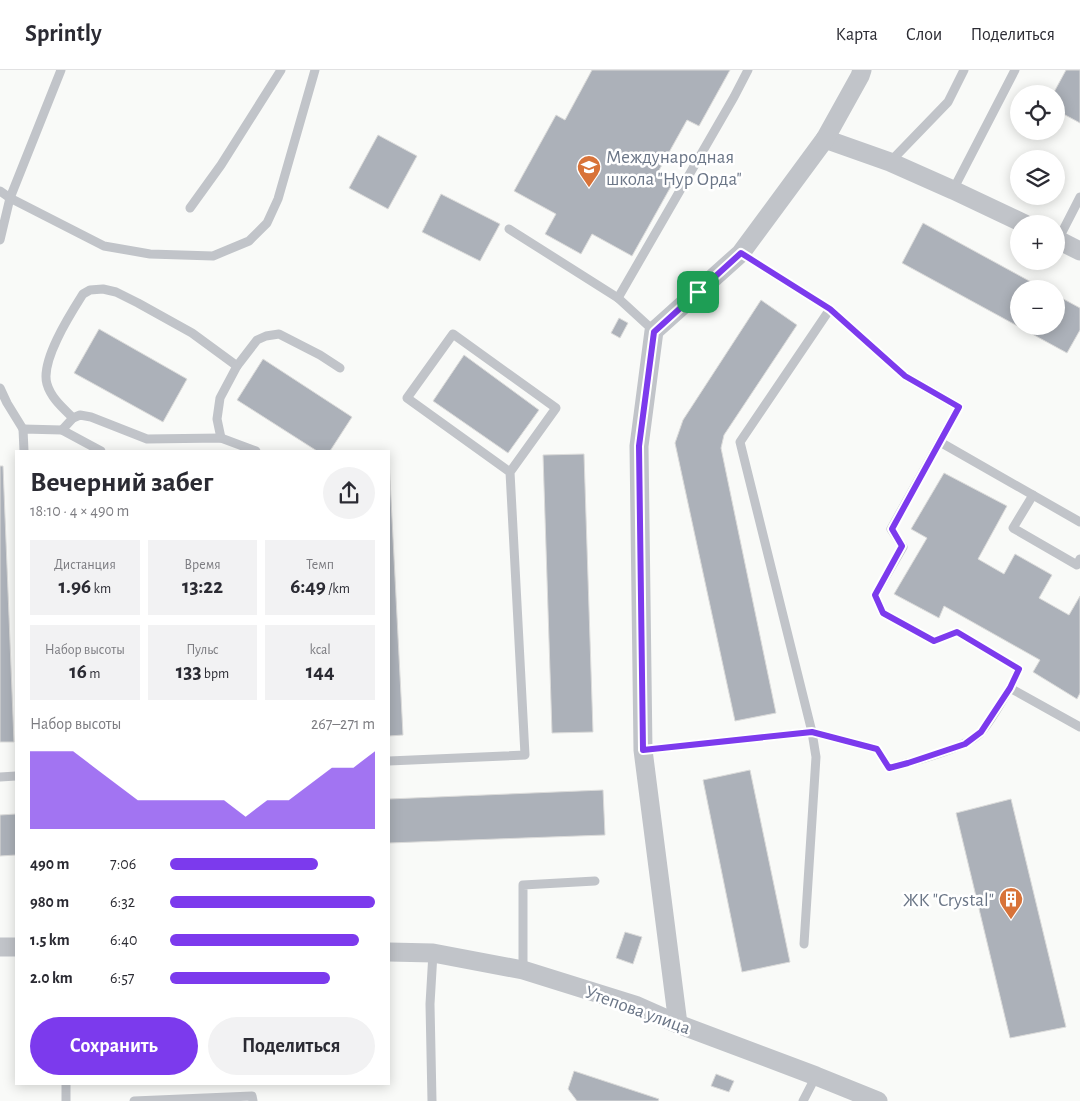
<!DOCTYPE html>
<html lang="ru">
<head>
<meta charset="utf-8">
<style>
	:root { --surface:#fff; --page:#f2f2f3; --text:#2b2b33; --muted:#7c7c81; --line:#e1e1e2; --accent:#7c3aed }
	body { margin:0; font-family:"Alegreya Sans",sans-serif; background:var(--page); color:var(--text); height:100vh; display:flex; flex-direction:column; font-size:19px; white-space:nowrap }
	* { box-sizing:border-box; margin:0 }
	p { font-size:16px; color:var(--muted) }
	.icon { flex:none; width:28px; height:28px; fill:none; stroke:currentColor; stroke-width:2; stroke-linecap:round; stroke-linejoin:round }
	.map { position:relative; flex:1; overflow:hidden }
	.sheet { position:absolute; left:15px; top:380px; width:375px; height:635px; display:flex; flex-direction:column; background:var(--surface); border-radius:0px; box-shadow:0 2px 12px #0003 }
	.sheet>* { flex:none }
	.fabs { position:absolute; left:1010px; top:15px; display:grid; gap:10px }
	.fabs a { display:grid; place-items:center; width:55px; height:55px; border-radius:50%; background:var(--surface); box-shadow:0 2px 12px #0003; font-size:25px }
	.pin { position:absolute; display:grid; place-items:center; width:42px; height:42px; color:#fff; margin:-21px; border-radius:10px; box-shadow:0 2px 8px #0006 }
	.round { display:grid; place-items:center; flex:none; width:52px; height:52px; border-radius:26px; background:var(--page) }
	.summary { display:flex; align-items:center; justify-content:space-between; height:85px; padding:0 15px }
	h1 { font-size:28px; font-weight:700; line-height:38px }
	.metrics { display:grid; grid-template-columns:repeat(3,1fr); gap:8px; height:85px; padding:5px 15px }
	.metrics div { display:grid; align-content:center; border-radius:0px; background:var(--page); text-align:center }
	.metrics b { font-size:21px; font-weight:700 }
	.metrics small { font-size:14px; font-weight:400 }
	.metrics p { font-size:14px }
	.chart { height:140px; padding:10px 15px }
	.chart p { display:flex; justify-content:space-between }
	.chart svg { width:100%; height:90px; margin-top:5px; fill:var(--accent); opacity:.7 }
	.button { display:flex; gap:10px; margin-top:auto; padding:10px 15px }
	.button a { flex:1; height:58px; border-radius:30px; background:var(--accent); color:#fff; font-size:20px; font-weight:700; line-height:58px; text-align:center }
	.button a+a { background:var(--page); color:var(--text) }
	ul { padding:0 15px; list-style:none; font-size:16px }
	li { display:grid; grid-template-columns:80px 60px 1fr; align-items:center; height:38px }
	li i { height:12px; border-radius:6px; background:var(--accent) }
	header { display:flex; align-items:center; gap:30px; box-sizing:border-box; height:70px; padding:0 25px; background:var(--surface); border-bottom:1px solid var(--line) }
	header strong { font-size:24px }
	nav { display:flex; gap:28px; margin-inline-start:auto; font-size:18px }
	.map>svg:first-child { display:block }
</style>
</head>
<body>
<header>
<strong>Sprintly</strong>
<nav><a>Карта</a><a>Слои</a><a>Поделиться</a></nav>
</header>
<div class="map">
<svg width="1080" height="1031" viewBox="0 0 1080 1031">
	<rect width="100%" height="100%" fill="#f9faf8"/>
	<g fill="#acb1b9" stroke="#dbdbda">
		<polygon points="592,0 730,0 699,56 687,50 658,102 674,111 632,186 592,164 581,184 545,164 556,144 514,121 556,45 565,50"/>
		<polygon points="1066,0 1080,0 1080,53 1056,40 1056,24 1053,24"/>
		<polygon points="378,65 417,86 388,139 349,118"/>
		<polygon points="441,124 500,154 480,191 422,162"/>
		<polygon points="923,153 1044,219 1019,219 1019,256 1056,256 1056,225 1080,238 1080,260 1067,283 902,193"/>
		<polygon points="761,230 797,255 724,365 721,378 776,643 735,651 675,373 683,350"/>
		<polygon points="619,248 628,253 620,268 611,263"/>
		<polygon points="99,259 187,309 163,352 74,303"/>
		<polygon points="464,285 539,340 508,383 433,331"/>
		<polygon points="263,289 352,347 330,381 317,381 237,330"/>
		<polygon points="584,384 593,662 552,663 543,385"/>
		<polygon points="389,389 403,665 389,666"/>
		<polygon points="0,396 3,396 14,672 0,672"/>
		<polygon points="944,403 1007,436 978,489 1004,504 1015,484 1052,505 1039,528 1069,545 1080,526 1080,623 1077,629 1033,602 1040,590 944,536 939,548 894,524 927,468 911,459"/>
		<polygon points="750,700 790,892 742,902 703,710"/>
		<polygon points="603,720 605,765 389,773 389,729"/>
		<polygon points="1011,729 1066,957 1010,968 956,743"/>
		<polygon points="16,744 16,785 0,786 0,745"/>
		<polygon points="625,862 642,867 633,894 616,888"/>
		<polygon points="574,1001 659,1029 658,1031 577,1031 568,1019"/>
		<polygon points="716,1004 734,1011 729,1022 711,1016"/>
	</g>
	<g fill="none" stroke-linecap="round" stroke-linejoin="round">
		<g stroke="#c1c4c9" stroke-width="9">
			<polyline points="890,92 948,32 964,0"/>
			<polyline points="953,120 1015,0"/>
			<polyline points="0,121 10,128 104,176 150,184 213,186 249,171 267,153 278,129 315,0"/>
			<polyline points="190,138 221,95 281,0"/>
			<polyline points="509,159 618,228 654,261"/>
			<polyline points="0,170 10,128 61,0"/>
			<polyline points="1058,170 1080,127"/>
			<polyline points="741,183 830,239 905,306 959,337 891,459 903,477 875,525 883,543 934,571 957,562 1019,599 1010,618 1080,657"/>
			<polyline points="618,228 734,27 748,0"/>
			<polyline points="0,318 7,333 23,359"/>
			<path d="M73 348C63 338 51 328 47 314 40 291 71 243 83 224L90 220 103 219 116 222 138 233 192 263 237 296 257 270 266 266 279 264 320 285 340 298"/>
			<polyline points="62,360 73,348 80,345 91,347 147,369 221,368 256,381"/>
			<polyline points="221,368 217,349 220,328 237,296"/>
			<polyline points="940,372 1080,452"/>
			<polyline points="24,381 23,359 62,360 101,381"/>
			<polyline points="1033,425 1013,458 1077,495 1080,489"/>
			<path d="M643 680 812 662 877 679 889 698C911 692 969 678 982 661 993 648 1001 632 1010 618"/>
			<polyline points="389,691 525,685 510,402 556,338 453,264 407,328 510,402"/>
			<polyline points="0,707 16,706"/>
			<polyline points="804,874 816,687 812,662 740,372 830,239"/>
			<polyline points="523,900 523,815 595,811"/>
			<polyline points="66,1031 66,1014"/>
			<polyline points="134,1031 252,1026 253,1031"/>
			<polyline points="432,1031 430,934 433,883"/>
			<polyline points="803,1031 816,1006"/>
		</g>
		<g stroke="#c1c4c9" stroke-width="19">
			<polyline points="825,69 890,92 953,120 1025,154"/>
			<polyline points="1056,169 1080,181"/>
			<polyline points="0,877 16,877"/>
			<polyline points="389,882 433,883 523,900 635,935 678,954 816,1006 878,1031"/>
			<polyline points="678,954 643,680 639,376 654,261 741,183 825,69 860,6 862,0"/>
		</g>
	</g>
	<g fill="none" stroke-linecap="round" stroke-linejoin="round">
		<g stroke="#fff" stroke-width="10">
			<polygon id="route" points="741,183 830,239 905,306 959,337 892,459 902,476 875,525 883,543 934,571 957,562 1019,599 1010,618 981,662 965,674 908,693 889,698 877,679 812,662 643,680 639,376 654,262"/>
		</g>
		<use href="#route" stroke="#7c3aed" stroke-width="6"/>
	</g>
	<defs>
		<g id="school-pin" transform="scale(1.25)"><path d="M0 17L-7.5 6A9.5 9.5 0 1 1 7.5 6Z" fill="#d87339" stroke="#fff"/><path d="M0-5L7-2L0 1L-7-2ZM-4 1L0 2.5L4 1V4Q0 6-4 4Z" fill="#fff"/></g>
		<g id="building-pin" transform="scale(1.25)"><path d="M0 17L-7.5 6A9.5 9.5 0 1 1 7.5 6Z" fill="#d87339" stroke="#fff"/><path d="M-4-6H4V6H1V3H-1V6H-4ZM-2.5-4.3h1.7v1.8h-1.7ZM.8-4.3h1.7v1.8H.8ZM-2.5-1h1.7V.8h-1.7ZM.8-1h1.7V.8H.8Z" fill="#fff"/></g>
	</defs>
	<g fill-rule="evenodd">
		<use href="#school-pin" x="589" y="97"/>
		<use href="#building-pin" x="1011" y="829"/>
	</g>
	<g text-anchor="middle" stroke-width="5" stroke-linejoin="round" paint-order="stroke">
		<g font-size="19" fill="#6b7687" stroke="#fff" text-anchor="start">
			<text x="606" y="93">Международная<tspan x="606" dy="22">школа "Нур Орда"</tspan></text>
			<text x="994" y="836" text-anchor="end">ЖК "Crystal"</text>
		</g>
		<g font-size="19" fill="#6b7687" stroke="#fff">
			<text transform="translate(638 939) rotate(20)" y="7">Утепова улица</text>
		</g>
	</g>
</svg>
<div class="fabs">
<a><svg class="icon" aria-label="locate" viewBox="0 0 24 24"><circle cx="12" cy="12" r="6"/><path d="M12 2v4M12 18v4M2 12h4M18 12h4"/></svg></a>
<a><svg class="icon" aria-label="layers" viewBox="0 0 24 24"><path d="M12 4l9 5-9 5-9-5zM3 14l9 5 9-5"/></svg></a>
<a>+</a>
<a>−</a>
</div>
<div class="pin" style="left:698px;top:222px;background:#1e9e55"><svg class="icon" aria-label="arrive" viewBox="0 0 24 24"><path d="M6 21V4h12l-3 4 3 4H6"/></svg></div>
<section class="sheet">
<div class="summary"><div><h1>Вечерний забег</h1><p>18:10 · 4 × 490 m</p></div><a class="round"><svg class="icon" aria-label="share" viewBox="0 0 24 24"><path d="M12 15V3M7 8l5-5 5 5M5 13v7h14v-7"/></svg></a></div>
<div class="metrics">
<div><p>Дистанция</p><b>1.96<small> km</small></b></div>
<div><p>Время</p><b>13:22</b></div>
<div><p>Темп</p><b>6:49<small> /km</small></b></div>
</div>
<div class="metrics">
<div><p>Набор высоты</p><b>16<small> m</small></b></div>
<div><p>Пульс</p><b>133<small> bpm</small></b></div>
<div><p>kcal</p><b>144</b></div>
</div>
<div class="chart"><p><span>Набор высоты</span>267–271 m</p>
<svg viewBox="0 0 160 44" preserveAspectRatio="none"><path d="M0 44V6L10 6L20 6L30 14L40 22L50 30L60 30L70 30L80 30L90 30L100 38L110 30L120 30L130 22L140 14L150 14L160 6V44z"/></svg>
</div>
<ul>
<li><b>490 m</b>7:06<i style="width:72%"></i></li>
<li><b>980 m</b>6:32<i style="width:100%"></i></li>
<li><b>1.5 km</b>6:40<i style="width:92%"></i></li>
<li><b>2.0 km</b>6:57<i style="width:78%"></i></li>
</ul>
<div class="button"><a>Сохранить</a><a>Поделиться</a></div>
</section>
</div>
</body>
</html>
